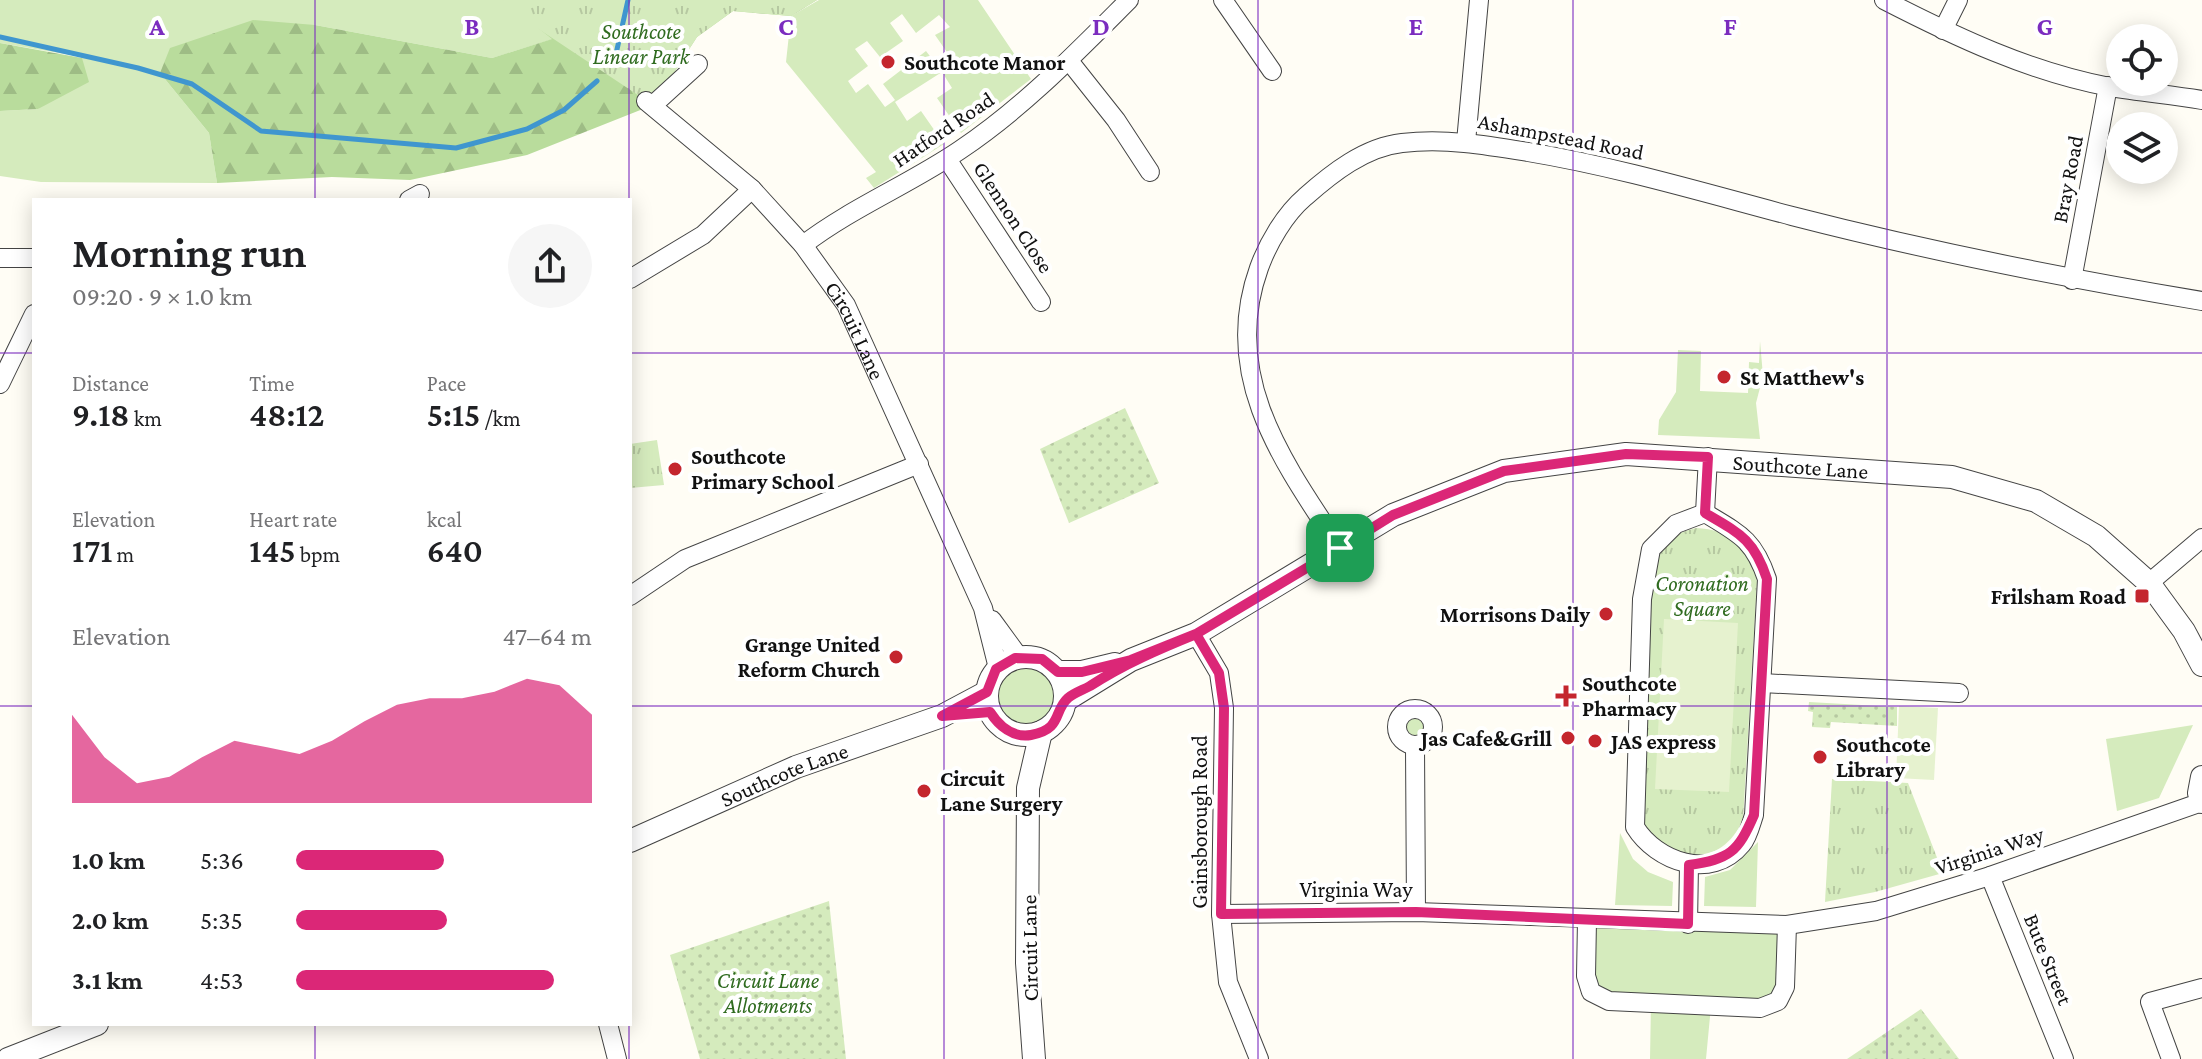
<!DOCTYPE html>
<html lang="en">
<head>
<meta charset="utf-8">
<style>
	:root { --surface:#fff; --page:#f6f6f6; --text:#202124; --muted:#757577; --accent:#db2777 }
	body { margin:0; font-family:"Crimson Pro",serif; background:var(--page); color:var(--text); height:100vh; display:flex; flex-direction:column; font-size:30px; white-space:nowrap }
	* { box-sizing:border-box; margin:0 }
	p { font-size:26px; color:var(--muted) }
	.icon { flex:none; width:44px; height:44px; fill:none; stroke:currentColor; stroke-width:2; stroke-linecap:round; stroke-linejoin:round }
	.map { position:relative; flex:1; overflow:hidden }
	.drawer { position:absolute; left:32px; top:198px; width:600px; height:828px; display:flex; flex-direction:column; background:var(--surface); border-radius:0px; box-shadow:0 4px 20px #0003 }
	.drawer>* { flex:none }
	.fabs { position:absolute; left:2106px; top:24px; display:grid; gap:16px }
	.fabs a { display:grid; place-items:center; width:72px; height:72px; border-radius:50%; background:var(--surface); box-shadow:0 4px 20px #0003; font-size:40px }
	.pin { position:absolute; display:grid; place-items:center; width:68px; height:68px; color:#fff; margin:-34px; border-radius:16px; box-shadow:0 4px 12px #0006 }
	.round { display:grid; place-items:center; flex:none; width:84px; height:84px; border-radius:42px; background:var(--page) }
	.summary { display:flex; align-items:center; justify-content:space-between; height:136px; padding:0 40px }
	h1 { font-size:44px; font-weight:600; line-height:60px }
	.figures { display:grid; grid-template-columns:repeat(3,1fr); gap:12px; height:136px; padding:8px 40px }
	.figures div { display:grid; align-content:center }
	.figures b { font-size:34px; font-weight:600 }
	.figures small { font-size:22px; font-weight:400 }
	.figures p { font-size:22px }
	.chart { height:224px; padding:16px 40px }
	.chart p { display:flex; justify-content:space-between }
	.chart svg { width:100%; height:144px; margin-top:8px; fill:var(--accent); opacity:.7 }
	ul { padding:0 40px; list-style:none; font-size:26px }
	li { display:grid; grid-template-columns:128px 96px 1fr; align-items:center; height:60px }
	li i { height:20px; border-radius:10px; background:var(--accent) }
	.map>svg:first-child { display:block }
</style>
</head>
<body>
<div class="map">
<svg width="2202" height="1059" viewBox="0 0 2202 1059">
	<defs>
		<pattern id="forest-firs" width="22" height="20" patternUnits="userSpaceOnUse" patternTransform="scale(2)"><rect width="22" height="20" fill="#b9dc9c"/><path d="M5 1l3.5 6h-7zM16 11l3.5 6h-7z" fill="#9ebc85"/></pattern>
		<pattern id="park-tufts" width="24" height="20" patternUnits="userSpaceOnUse" patternTransform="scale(2)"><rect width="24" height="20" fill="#d5ebbd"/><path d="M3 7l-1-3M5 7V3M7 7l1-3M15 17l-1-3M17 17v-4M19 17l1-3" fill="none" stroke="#b6c8a1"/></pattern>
		<pattern id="garden-dots" width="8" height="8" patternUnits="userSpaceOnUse" patternTransform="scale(2)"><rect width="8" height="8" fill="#d5ebbd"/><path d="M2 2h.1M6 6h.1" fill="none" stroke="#b6c8a1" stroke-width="1.8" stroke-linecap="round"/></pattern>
	</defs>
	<rect width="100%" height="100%" fill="#fffdf5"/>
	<g fill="#d5ebbd" fill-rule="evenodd">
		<polygon points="0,0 503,0 553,39 492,58 315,25 160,73 209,133 217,183 41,182 0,176 0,111 38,109 82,57 0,43"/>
		<path d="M819 0H978L1031 79 961 133 937 98 952 88 942 72 895 102 907 121 921 111 944 144 874 188 866 178 876 172 786 62 791 16ZM902 14 916 33 939 15 950 27 935 35 951 58 939 68 926 51 883 84 895 100 885 107 868 84 856 93 848 81 868 66 855 49 867 41 880 57 903 41 890 23Z"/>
		<polygon points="1760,341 1763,376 1756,403 1760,439 1658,435 1659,420 1676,392 1678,350 1701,351 1700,391 1748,393 1749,362 1759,363"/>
		<circle cx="1026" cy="697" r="31"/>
		<circle cx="1415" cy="727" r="11"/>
		<polygon points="2193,725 2159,798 2117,811 2106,739"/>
		<polygon points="1620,833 1633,859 1648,872 1673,882 1672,906 1615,905"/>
		<polygon points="1758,842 1756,907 1704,906 1705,877 1730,870"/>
		<polygon points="1587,920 1787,925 1778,1001 1711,1006 1706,1059 1650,1059 1651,1003 1591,992"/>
	</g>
	<g fill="url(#forest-firs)">
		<polygon points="503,0 817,0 791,16 733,11 697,37 653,105 527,155 410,180 332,177 217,183 209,133 160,73 170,48 253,20 315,25 492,58 552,39"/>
		<polygon points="0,43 82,58 89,82 38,109 0,111"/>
	</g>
	<g fill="url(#park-tufts)">
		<polygon points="503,0 817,0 791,16 733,11 697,37 653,105 516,14"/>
		<polygon points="657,440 664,485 630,488 630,444"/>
		<path d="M1696 528C1730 529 1751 549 1757 582L1743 820C1720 869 1672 864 1643 823L1648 583C1660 550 1660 537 1696 528Z"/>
		<polygon points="1832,779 1908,783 1943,873 1875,892 1825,902"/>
	</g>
	<g fill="url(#garden-dots)">
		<polygon points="1125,408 1159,483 1069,523 1040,449"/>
		<polygon points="1809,702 1897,707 1897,726 1831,722 1830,728 1812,727 1813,712 1808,711"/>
		<polygon points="829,901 846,1059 700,1059 670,955"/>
		<polygon points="1921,1009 1959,1059 1847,1059"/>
	</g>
	<g fill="#e6f2cf">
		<polygon points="1664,619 1738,623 1729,792 1655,789"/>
		<polygon points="1899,706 1938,708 1934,780 1896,778"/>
	</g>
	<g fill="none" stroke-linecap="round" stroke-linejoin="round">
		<g stroke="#3f96cf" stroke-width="5">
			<polyline points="0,37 138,68 192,84 261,131 456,148 527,129 564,110 597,81"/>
			<polyline points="616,54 628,0"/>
		</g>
		<g stroke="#444" stroke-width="20">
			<g id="minor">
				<polyline points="1223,0 1272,71"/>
				<path d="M1884 0C1956 37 2030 72 2110 87 2140 92 2171 95 2202 100"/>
				<polyline points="1943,30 1958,0"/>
				<polyline points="1070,62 1116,120 1150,172"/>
				<path id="s1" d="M646 101 752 189 803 245 846 305 983 608 998 668"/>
				<polyline points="653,105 698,64"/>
				<polyline points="1466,142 1479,0"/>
				<polyline points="947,159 1041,302"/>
				<polyline points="409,200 420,194"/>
				<path d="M803 245C851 208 910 184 960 150 1024 107 1075 54 1129 0"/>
				<polyline points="0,258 34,258"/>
				<polyline points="630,279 703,235 752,189"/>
				<polyline points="2072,280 2108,86"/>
				<polyline points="0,384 34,314"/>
				<path d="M1705 513C1740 534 1754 540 1767 579L1754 815C1751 824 1748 837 1742 844 1711 882 1656 861 1635 827L1642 599 1651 549 1676 524Z"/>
				<polyline points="1705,513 1708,457"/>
				<path d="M1340 548C1283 462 1220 376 1259 268 1268 243 1285 214 1305 197 1332 173 1365 147 1402 143 1445 138 1486 145 1528 152 1618 167 1705 193 1792 216 1928 251 2064 278 2202 301"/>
				<polyline points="2149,583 2202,538"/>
				<polyline points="630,596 685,559 919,464"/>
				<polyline points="992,620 1019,657"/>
				<polyline points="1196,634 1219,673 1224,708 1221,914 1228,982 1259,1059"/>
				<polyline points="1762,683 1959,693"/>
				<circle cx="1415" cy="727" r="18"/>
				<polyline points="1415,746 1416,912"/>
				<polyline points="1990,876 2064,1059"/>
				<polyline points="1221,914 1416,912 1787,925 1876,911 1990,876 2202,802"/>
				<polyline points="1587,920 1586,976 1591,992 1609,1001 1760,1008 1778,1001 1785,987 1787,925"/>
				<polyline points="1688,924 1689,865"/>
				<polyline points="608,1024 617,1059"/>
				<polyline points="2171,1059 2150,1002 2202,988"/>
			</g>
		</g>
		<g stroke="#444" stroke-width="24">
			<g id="tertiary">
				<circle cx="1026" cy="696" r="39"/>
				<polyline points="1058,672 1082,672 1115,664"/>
				<path id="s2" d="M1066 700 1131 660 1196 634 1393 515 1504 471 1626 454 1952 477 2036 501 2096 536 2149 583 2184 631 2202 665"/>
				<polyline points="2202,777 2199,793 2202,802"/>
				<path id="s3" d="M630 841 796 767 942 716 987 692"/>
				<polyline points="8,1059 97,1024"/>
				<polyline points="1034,1059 1027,963 1028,788 1041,732"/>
			</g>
		</g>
		<use href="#minor" stroke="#fff" stroke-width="18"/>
		<use href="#tertiary" stroke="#fff" stroke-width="22"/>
	</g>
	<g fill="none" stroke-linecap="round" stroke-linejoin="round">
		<g stroke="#fff" stroke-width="16">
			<path id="route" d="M1340 548 1196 634 1131 660 1082 672H1058L1042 659 1015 658 996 669 987 692 942 716 990 712C999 726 1013 738 1031 735 1063 729 1053 711 1068 698 1074 693 1083 690 1090 686 1124 664 1159 649 1196 634L1219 673 1224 708 1221 914 1416 912 1688 924 1689 865C1730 859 1738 852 1754 815L1767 579C1754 540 1741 534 1705 513L1708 457 1626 454 1504 471 1393 515 1340 548"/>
		</g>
		<use href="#route" stroke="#db2777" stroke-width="10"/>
	</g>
	<path fill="none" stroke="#7b2cbf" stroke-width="2" stroke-opacity="0.55" d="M315 0V200M629 0V200M944 0V1059M1258 0V1059M1573 0V1059M1887 0V1059M0 353H34M630 353H2202M0 706H34M630 706H2202M315 1024V1059M629 1024V1059"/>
	<g fill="#c4262e" stroke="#fff" stroke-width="3">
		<circle cx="888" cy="62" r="8"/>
		<circle cx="1724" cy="377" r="8"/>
		<circle cx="675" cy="469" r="8"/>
		<rect x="2134" y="588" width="16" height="16" rx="4"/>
		<circle cx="1606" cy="614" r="8"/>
		<circle cx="896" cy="657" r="8"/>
		<path d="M1562 684h8v8h8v8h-8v8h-8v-8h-8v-8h8z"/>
		<circle cx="1568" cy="738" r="8"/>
		<circle cx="1595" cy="741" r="8"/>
		<circle cx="1820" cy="757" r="8"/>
		<circle cx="924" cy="791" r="8"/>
	</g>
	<g text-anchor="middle" stroke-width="8" stroke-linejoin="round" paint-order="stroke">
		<g font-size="22" font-style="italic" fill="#2f6b1f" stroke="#fff">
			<text x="641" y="39">Southcote<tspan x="641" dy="25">Linear Park</tspan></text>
			<text x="1702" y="591">Coronation<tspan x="1702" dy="25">Square</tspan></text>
			<text x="768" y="988">Circuit Lane<tspan x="768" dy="25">Allotments</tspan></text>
		</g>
		<g font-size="22" font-weight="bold" fill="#111" stroke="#fff" text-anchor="start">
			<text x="904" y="70">Southcote Manor</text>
			<text x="1740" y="385">St Matthew's</text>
			<text x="691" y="464">Southcote<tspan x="691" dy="25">Primary School</tspan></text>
			<text x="2126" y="604" text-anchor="end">Frilsham Road</text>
			<text x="1590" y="622" text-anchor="end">Morrisons Daily</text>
			<text x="880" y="652" text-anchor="end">Grange United<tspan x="880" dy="25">Reform Church</tspan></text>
			<text x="1582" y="691">Southcote<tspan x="1582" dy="25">Pharmacy</tspan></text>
			<text x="1552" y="746" text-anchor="end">Jas Cafe&amp;Grill</text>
			<text x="1611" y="749">JAS express</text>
			<text x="1836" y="752">Southcote<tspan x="1836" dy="25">Library</tspan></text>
			<text x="940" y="786">Circuit<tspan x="940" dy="25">Lane Surgery</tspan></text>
		</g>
		<g font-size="22" fill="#111" stroke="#fff">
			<text transform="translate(943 129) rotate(-34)" y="8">Hatford Road</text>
			<text transform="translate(1561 136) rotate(11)" y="8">Ashampstead Road</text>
			<text transform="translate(2067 179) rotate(-79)" y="8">Bray Road</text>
			<text transform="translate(1014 217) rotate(57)" y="8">Glennon Close</text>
			<text dy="8" stroke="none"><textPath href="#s1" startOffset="314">Circuit Lane</textPath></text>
			<text dy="8" stroke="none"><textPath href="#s2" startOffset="794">Southcote Lane</textPath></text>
			<text dy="8" stroke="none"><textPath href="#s3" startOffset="168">Southcote Lane</textPath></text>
			<text transform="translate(1199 822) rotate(-90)" y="8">Gainsborough Road</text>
			<text transform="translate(1989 850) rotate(-18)" y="8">Virginia Way</text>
			<text x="1356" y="897">Virginia Way</text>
			<text transform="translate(1029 948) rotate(-91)" y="8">Circuit Lane</text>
			<text transform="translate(2049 959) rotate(68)" y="8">Bute Street</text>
		</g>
	</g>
	<g font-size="26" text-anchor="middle" font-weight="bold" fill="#7b2cbf" stroke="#fff" stroke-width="8" stroke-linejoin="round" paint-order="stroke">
		<text x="157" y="35">A</text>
		<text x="472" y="35">B</text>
		<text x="786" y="35">C</text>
		<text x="1101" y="35">D</text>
		<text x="1416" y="35">E</text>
		<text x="1730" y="35">F</text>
		<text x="2045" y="35">G</text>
	</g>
</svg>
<div class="fabs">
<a><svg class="icon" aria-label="locate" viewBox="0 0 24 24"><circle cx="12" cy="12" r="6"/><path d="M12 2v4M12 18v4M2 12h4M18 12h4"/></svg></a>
<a><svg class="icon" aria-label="layers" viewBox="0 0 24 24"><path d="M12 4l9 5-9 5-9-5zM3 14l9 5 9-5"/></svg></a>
</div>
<div class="pin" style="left:1340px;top:548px;background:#1e9e55"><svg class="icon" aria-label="arrive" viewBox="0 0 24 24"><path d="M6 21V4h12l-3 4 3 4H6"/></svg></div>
<section class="drawer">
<div class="summary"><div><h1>Morning run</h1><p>09:20 · 9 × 1.0 km</p></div><a class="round"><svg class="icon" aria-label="share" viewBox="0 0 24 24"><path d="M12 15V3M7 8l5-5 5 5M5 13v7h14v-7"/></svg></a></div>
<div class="figures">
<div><p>Distance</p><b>9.18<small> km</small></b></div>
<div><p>Time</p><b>48:12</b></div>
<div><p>Pace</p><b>5:15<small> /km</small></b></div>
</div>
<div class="figures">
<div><p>Elevation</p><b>171<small> m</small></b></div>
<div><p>Heart rate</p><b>145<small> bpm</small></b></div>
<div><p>kcal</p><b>640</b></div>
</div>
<div class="chart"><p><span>Elevation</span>47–64 m</p>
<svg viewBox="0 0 160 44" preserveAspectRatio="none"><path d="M0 44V17L10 30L20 38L30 36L40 30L50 25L60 27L70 29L80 25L90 19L100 14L110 12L120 12L130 10L140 6L150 8L160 17V44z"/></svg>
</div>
<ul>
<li><b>1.0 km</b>5:36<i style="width:50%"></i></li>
<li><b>2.0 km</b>5:35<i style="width:51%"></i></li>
<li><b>3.1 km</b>4:53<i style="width:87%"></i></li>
</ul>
</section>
</div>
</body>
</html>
